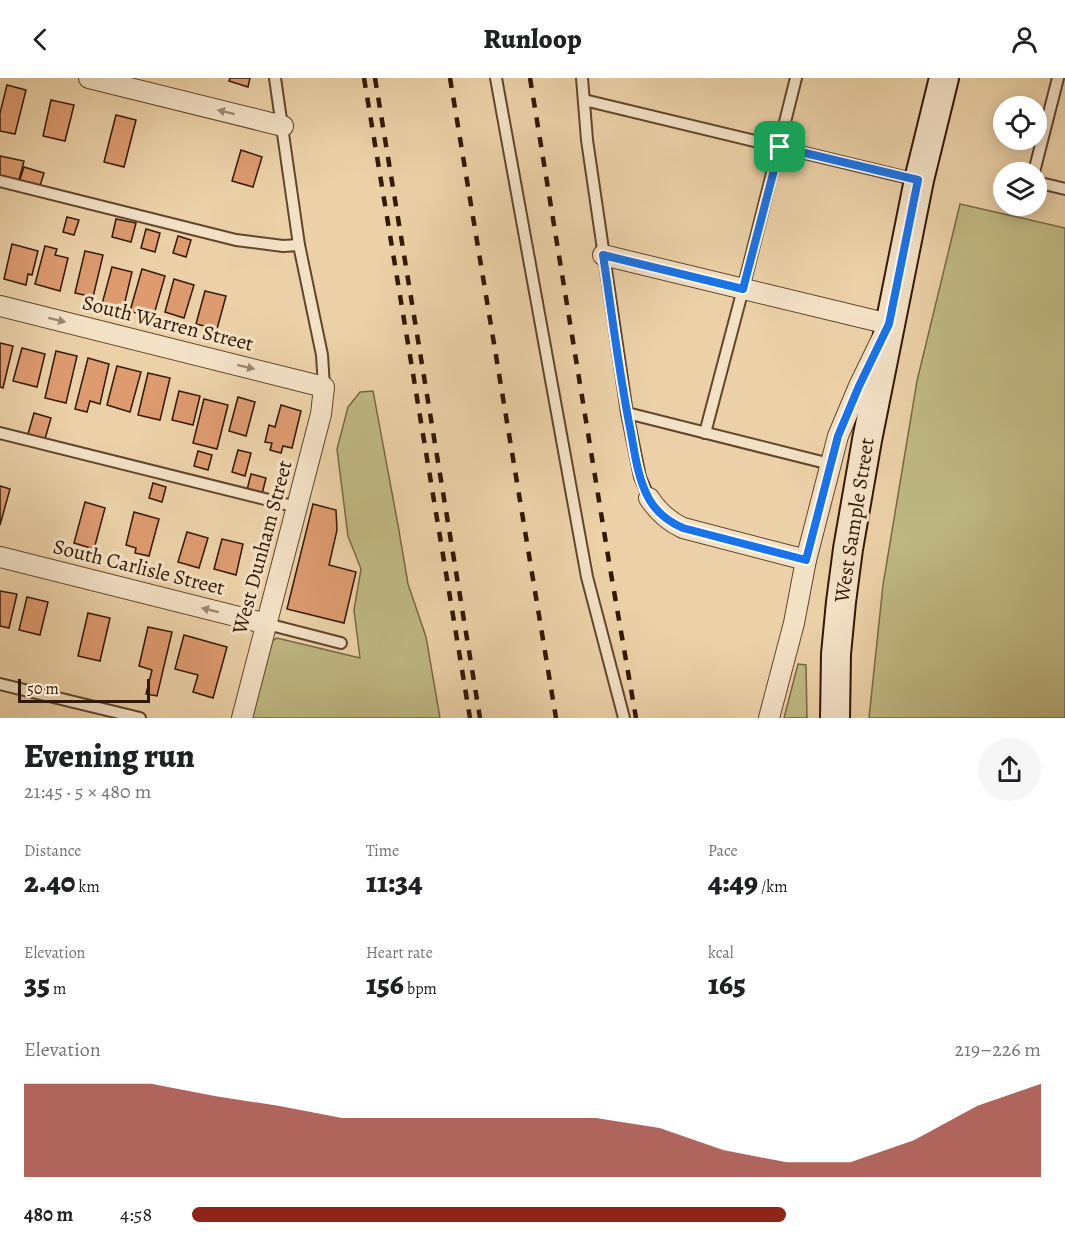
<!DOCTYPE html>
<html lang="en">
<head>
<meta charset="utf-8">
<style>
	:root { --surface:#fff; --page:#f6f6f6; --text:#202124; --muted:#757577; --accent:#8f2418 }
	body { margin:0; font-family:Alegreya,serif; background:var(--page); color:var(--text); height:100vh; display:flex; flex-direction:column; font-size:22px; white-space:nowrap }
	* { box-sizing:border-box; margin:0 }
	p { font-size:20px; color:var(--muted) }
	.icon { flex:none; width:33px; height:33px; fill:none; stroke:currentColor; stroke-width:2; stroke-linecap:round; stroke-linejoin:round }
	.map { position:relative; height:640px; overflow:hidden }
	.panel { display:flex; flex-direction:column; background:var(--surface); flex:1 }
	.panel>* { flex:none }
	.controls { position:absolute; left:993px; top:18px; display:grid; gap:12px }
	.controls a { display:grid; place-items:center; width:54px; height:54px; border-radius:50%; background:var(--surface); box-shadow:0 3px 15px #0003; font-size:30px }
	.scale { position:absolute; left:18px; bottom:15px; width:132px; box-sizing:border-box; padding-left:6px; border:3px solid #331804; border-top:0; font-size:16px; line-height:21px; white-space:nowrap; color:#331804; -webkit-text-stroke:4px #f3e1c6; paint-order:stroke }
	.pin { position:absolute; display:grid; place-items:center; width:51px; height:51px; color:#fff; margin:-26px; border-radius:12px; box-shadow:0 3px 9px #0006 }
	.round { display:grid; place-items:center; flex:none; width:63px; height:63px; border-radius:32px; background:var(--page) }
	.head { display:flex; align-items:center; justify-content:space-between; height:102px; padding:0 24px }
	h1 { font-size:33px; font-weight:800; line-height:45px }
	.figures { display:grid; grid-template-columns:repeat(3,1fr); gap:9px; height:102px; padding:6px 24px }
	.figures div { display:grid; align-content:center }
	.figures b { font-size:30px; font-weight:800 }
	.figures small { font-size:16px; font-weight:400 }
	.figures p { font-size:16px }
	.chart { height:168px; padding:12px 24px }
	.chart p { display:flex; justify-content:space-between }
	.chart svg { width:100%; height:108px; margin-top:6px; fill:var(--accent); opacity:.7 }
	ul { padding:0 24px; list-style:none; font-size:20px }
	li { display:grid; grid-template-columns:96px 72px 1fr; align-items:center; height:45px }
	li i { height:15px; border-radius:8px; background:var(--accent) }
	header { display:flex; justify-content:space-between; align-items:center; height:78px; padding:0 24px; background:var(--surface); font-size:27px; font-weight:800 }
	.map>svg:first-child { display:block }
</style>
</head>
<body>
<header><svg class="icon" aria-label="back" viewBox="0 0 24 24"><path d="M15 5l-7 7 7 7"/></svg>Runloop<svg class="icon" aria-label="person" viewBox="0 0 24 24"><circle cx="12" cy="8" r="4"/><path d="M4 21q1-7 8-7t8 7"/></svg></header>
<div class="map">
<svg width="1065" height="640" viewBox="0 0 1065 640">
	<rect width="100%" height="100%" fill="#ecd1a8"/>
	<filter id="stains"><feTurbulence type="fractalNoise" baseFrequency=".00333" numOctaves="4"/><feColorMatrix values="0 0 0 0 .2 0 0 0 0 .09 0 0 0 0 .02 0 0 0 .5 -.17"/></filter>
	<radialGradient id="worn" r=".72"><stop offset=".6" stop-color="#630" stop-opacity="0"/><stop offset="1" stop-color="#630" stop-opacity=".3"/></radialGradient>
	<g fill="#bfb983" stroke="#796844" stroke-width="1.5">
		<polygon points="960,126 1065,150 1065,640 869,640 883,507 917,303"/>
		<polygon points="373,313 398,447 408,506 426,559 440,640 252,640 272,563 277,560 360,580 354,532 361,491 348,458 337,371 348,329 360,314"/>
		<polygon points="798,586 806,587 807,640 784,640"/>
	</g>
	<g fill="#de9b70" stroke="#331804" stroke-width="1.5">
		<polygon points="230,0 250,0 248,9 229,3"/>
		<polygon points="7,7 26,12 15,56 0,53 0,35"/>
		<polygon points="51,22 74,27 65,63 43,58"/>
		<polygon points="116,37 136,42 124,89 104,84"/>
		<polygon points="241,72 262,79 253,109 232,103"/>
		<polygon points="0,78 24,83 19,102 0,98"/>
		<polygon points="24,89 44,95 39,111 19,104"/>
		<polygon points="67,139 79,142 74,157 63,154"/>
		<polygon points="116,141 136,145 131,164 112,159"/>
		<polygon points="146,151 160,155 155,174 141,170"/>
		<polygon points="178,158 191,162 186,179 173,175"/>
		<polygon points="12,166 38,173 32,197 28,196 26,207 4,201"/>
		<polygon points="45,168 57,171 55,177 68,180 60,213 35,206"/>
		<polygon points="85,173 103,177 93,219 75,215"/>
		<polygon points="112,189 132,194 123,232 102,226"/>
		<polygon points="142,191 165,198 153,240 130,233"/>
		<polygon points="174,201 194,207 184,240 165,234"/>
		<polygon points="205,213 226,218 217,251 196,246"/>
		<polygon points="0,265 13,268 3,310 0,309"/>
		<polygon points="22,270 45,276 37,309 13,303"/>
		<polygon points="56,273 77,278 66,325 45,320"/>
		<polygon points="88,280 109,286 100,326 90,323 87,334 75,331"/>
		<polygon points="117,288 141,294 130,334 107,327"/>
		<polygon points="148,295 170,300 160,342 138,337"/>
		<polygon points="179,313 200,318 193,347 172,342"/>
		<polygon points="238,319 255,324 246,358 229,353"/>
		<polygon points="204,321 228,327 217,371 193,365"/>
		<polygon points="281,327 301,333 292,370 283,368 281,375 270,372 272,365 265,364 269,347 275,349"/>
		<polygon points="34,335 51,340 45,361 28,356"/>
		<polygon points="238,372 251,375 245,398 232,394"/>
		<polygon points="198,373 212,377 208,392 194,388"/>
		<polygon points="251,396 266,400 262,416 247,412"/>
		<polygon points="153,405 166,409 162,424 149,420"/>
		<polygon points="0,408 10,411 0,447"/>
		<polygon points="85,424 105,430 94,471 74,465"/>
		<polygon points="313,426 336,432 337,452 329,487 356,494 344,545 287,531"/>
		<polygon points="134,434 159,441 149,478 135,475 136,470 126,467"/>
		<polygon points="187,454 208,460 199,490 178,484"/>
		<polygon points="222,461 243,466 236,497 214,491"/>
		<polygon points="0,513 17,516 9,550 0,548"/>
		<polygon points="27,519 48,524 40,557 19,552"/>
		<polygon points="88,535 110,540 100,583 78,578"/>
		<polygon points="148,549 172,554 157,618 146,616 152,592 139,588"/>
		<polygon points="184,557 227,569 213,620 193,614 198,597 175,591"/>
	</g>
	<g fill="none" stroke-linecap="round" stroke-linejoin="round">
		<g stroke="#61462d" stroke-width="14">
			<g id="service">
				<polyline points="275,0 299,167 322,277 324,309"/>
				<polyline points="496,0 587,499 624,640"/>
				<polyline points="582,0 587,62 627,335 640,399 649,420"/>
				<polyline points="584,22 917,102"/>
				<polyline points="1034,94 1058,0"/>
				<polyline points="0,103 236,162 283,168 299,167"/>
				<polyline points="1036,104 1065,111"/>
				<polyline points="627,335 830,386"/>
				<polyline points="0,355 297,429"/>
				<polyline points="705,355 743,211 796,0"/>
				<polyline points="267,546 341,565"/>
				<polyline points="0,606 140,640"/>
			</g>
		</g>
		<g stroke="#61462d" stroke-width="22">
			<g id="minor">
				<polyline points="89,0 283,48"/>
				<polyline points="603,177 889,246 859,308 838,358 806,482 794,545 769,640"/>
				<polyline points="0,228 324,309 321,336 242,640"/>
				<path d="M649 420C658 434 668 443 683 450L806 482"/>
				<polyline points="0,479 267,546"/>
			</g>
		</g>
		<g stroke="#331804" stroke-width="32">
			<polyline id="secondary" points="835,640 836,576 841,524 848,471 867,362 919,102 944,0"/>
		</g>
		<use href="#service" stroke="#f3e1c6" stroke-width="10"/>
		<use href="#minor" stroke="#f3e1c6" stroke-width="20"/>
		<use href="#secondary" stroke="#f3e1c6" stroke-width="28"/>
		<g stroke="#331804" stroke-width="4.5" stroke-dasharray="10 10" stroke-linecap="butt">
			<polyline points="364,0 470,640"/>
			<polyline points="375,0 480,640"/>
			<polyline points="450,0 556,640"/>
			<polyline points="530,0 610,490 636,640"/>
		</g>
	</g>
	<defs><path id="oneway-solid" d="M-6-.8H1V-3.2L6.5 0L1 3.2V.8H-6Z" transform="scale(1.5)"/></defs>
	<g fill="#9d876f">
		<use href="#oneway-solid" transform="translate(226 34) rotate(-166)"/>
		<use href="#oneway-solid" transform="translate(57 242) rotate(14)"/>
		<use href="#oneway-solid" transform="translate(246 289) rotate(14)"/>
		<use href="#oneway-solid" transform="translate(210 532) rotate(-166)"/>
	</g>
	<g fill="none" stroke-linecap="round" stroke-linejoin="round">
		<g stroke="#fff" stroke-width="12">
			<path id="route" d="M780 69 918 102 889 246 859 308 838 358 806 482 683 450C669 444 657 435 649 421 638 401 635 377 631 355 619 296 612 236 603 177L743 211Z"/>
		</g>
		<use href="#route" stroke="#1a73e8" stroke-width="8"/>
	</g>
	<g text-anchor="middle" stroke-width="6" stroke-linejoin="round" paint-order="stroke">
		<g font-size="21" fill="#331804" stroke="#f3e1c6">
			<text transform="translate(168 245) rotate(14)" y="7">South Warren Street</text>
			<text transform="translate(854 442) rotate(-81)" y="7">West Sample Street</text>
			<text transform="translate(262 469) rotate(-75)" y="7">West Dunham Street</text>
			<text transform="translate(139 489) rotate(14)" y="7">South Carlisle Street</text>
		</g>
	</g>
	<rect width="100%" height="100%" filter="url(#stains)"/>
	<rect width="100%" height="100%" fill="url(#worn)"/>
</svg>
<div class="controls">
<a><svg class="icon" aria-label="locate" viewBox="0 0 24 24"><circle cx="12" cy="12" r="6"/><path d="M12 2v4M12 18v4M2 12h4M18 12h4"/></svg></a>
<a><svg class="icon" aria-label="layers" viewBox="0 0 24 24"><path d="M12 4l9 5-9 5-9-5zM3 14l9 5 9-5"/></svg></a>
</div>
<div class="scale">50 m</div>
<div class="pin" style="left:780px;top:69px;background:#1e9e55"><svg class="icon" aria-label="arrive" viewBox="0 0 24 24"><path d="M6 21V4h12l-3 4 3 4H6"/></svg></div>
</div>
<section class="panel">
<div class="head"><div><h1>Evening run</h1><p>21:45 · 5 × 480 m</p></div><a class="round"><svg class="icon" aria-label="share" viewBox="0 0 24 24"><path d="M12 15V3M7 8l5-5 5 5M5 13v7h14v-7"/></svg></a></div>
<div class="figures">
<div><p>Distance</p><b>2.40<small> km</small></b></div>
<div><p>Time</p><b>11:34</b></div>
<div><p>Pace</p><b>4:49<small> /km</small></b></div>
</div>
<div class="figures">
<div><p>Elevation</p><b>35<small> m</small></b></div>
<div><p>Heart rate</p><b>156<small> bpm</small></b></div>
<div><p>kcal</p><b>165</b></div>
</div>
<div class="chart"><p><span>Elevation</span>219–226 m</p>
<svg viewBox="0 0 160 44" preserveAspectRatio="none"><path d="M0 44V6L10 6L20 6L30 11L40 15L50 20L60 20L70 20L80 20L90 20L100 24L110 33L120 38L130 38L140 29L150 15L160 6V44z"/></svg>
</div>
<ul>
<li><b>480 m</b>4:58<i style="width:70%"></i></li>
</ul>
</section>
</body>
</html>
